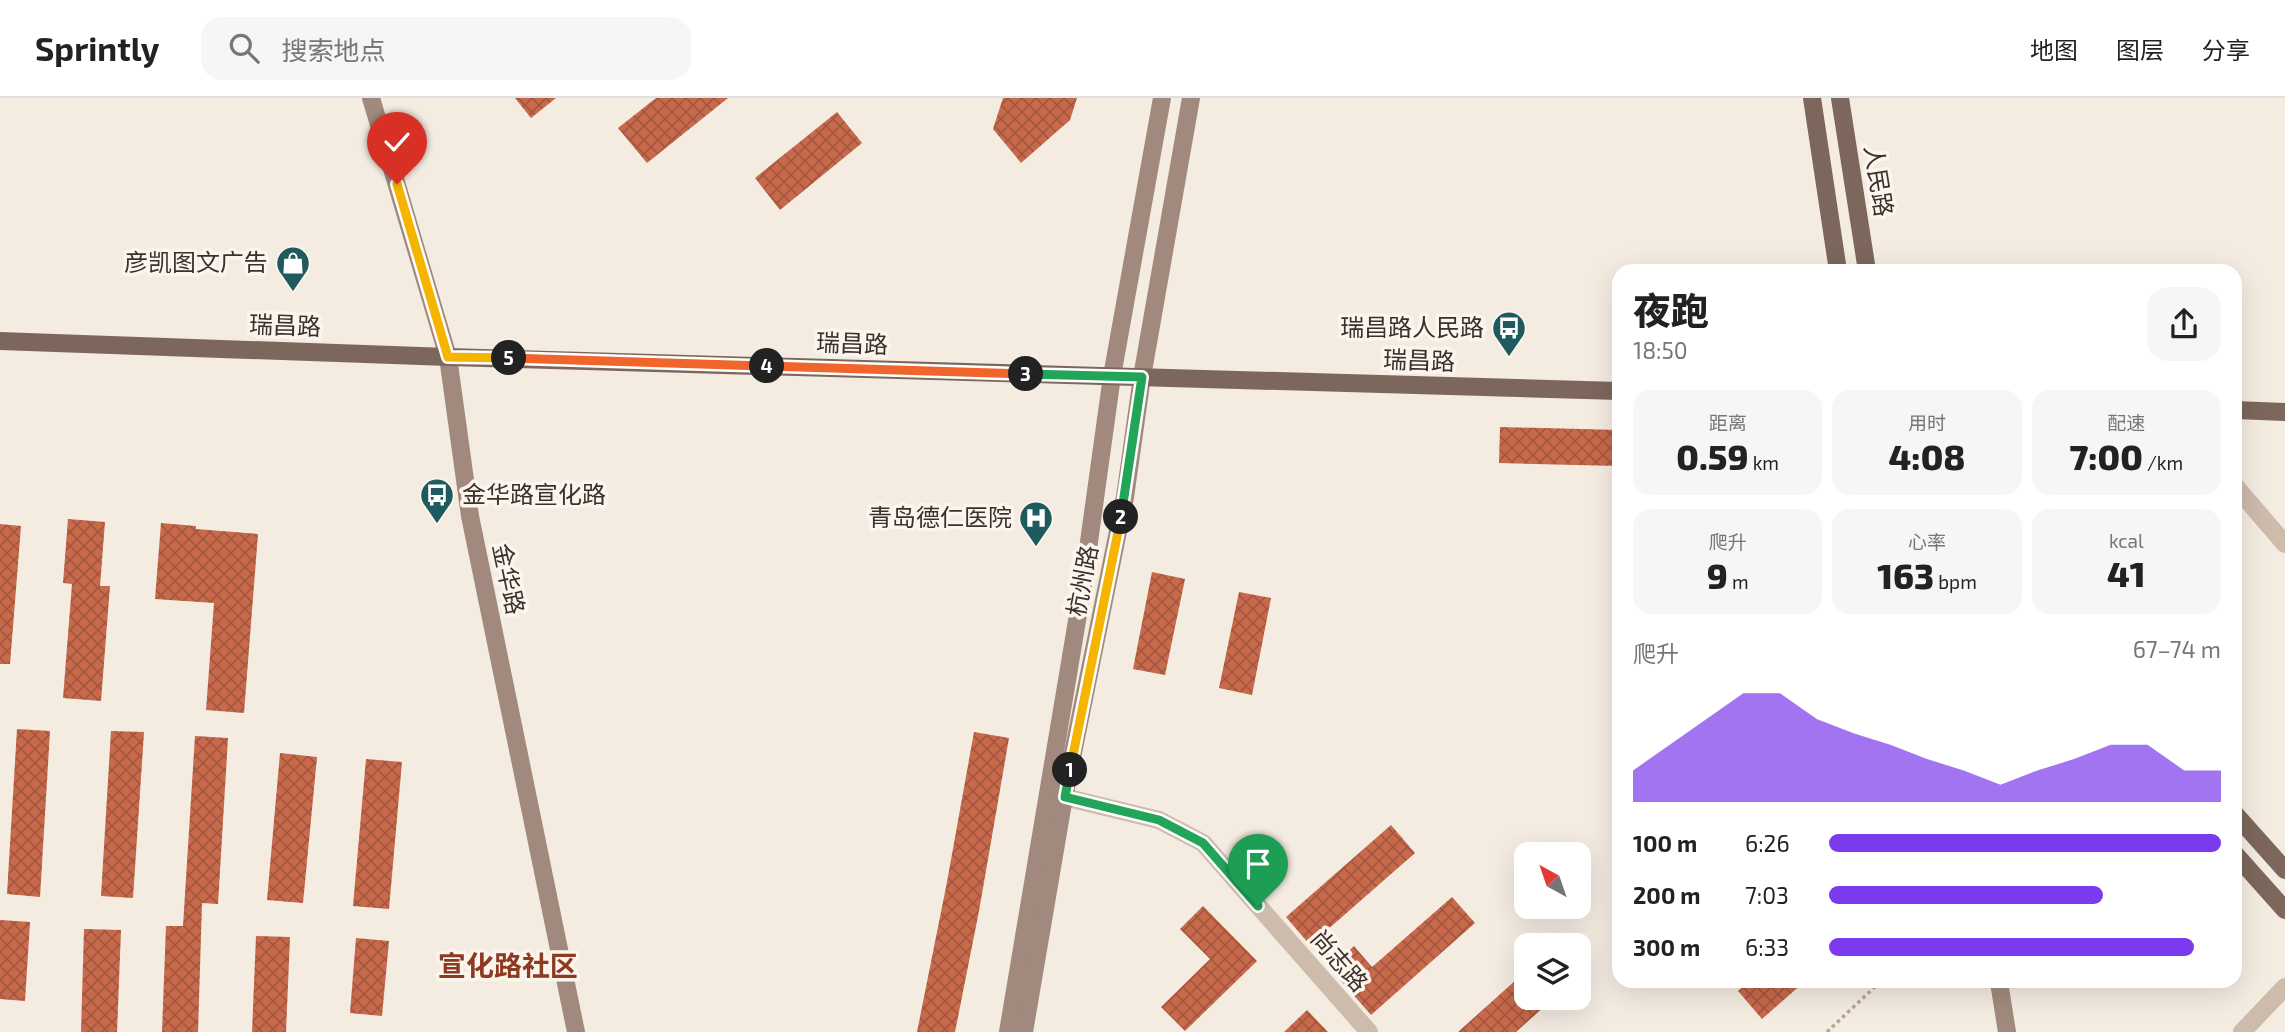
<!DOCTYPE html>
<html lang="zh">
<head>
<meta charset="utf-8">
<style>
	:root { --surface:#fff; --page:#f6f6f6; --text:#222; --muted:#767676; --line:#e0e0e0; --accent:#7c3aed }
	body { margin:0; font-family:"Exo 2","Noto Sans SC",sans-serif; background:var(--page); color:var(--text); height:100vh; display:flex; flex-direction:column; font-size:26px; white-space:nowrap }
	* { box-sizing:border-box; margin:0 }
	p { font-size:23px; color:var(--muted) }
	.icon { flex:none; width:38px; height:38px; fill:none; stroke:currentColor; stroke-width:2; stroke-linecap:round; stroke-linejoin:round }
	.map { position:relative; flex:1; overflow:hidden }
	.panel { position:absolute; left:1612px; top:166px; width:630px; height:724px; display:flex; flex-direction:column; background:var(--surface); border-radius:21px; box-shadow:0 7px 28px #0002 }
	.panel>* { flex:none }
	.needle { width:46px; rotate:320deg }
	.fabs { position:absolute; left:1514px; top:744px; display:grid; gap:14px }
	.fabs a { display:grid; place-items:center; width:77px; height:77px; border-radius:14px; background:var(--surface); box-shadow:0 7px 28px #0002; font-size:35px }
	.pin { position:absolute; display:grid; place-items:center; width:60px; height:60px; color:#fff; margin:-72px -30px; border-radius:50% 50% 50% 0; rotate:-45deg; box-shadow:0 0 7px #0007 }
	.pin .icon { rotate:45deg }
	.km { position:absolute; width:35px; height:35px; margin:-18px; border-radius:50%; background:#222; color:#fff; font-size:19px; line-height:35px; text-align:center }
	.round { display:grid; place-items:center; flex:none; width:74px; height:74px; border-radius:21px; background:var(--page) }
	.overview { display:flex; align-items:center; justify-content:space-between; height:119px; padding:0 21px }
	h1 { font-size:38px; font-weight:800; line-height:52px }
	.metrics { display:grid; grid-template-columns:repeat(3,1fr); gap:10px; height:119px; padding:7px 21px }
	.metrics div { display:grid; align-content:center; border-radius:18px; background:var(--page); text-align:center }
	.metrics b { font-size:35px; font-weight:800 }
	.metrics small { font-size:19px; font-weight:400 }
	.metrics p { font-size:19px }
	.chart { height:196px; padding:14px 21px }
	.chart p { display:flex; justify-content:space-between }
	.chart svg { width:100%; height:126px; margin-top:7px; fill:var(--accent); opacity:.7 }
	ul { padding:0 21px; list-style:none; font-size:23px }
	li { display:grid; grid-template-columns:112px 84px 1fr; align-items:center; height:52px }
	li i { height:18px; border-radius:9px; background:var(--accent) }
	header { display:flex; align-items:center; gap:42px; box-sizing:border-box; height:98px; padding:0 35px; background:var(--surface); border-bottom:2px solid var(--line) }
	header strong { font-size:33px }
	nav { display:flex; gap:38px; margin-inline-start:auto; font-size:24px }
	.search { width:490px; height:63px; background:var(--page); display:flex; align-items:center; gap:18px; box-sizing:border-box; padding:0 24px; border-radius:21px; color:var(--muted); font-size:26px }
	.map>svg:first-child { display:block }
</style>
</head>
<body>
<header>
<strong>Sprintly</strong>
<div class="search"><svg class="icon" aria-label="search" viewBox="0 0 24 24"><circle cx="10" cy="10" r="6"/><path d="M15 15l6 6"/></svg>搜索地点</div>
<nav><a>地图</a><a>图层</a><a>分享</a></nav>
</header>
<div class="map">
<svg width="2285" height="934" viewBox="0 0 2285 934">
	<defs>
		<pattern id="building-cross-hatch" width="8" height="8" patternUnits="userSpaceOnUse" patternTransform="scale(1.75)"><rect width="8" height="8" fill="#c8694b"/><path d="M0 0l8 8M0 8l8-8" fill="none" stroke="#a4573f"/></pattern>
	</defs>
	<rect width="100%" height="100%" fill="#f4ebe1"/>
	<g fill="url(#building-cross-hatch)">
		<polygon points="515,0 556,0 531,20"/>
		<polygon points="656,0 728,0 647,65 618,30"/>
		<polygon points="1003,0 1077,0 1070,22 1021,65 993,31"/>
		<polygon points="837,14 862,45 780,112 755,80"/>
		<polygon points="1500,329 1619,332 1619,368 1499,365"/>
		<polygon points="68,421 105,424 100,488 110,488 101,603 63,600 72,486 63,485"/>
		<polygon points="161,425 196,428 196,431 258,436 244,615 206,612 214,505 155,501"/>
		<polygon points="0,426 21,428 10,566 0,566"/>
		<polygon points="1152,474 1185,481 1165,577 1133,571"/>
		<polygon points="1239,494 1271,500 1252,597 1219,590"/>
		<polygon points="17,631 50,633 40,799 7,796"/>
		<polygon points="111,633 144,634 133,800 101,798"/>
		<polygon points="974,634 1009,640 979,813 955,934 917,934 947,784"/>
		<polygon points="195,638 228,640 218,806 202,805 198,934 162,934 166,828 183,828"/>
		<polygon points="280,655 317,659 303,805 267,802"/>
		<polygon points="366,661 402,664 389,811 353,808"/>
		<polygon points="1391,727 1415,755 1310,847 1286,819"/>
		<polygon points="1452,799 1475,825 1371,917 1330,870 1354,848 1372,869"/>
		<polygon points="1203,808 1257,863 1185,933 1161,909 1210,861 1180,831"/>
		<polygon points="0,822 30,824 25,903 0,901"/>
		<polygon points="84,831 121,832 117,934 81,934"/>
		<polygon points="256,838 290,839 286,934 252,934"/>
		<polygon points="356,840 389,843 382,918 350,915"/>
		<polygon points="1526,873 1526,900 1554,900 1516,934 1458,934"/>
		<polygon points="1748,884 1804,884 1762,921 1738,893"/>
		<polygon points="1307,912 1328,934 1284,934"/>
	</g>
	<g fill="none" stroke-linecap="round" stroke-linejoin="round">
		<polyline stroke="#b9a596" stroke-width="3.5" stroke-dasharray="3.5 3.5" stroke-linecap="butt" points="1827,934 1880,884"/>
		<g stroke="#cdbbac" stroke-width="18">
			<polyline points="2235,388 2285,446"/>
			<polyline points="1064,699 1159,722 1203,745 1369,934"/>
			<polyline points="2242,934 2285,889"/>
		</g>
		<g stroke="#a18a7d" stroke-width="18">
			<polyline points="371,0 448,259 470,418 576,934"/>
			<polyline points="1999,884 2007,934"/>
			<polyline points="1008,934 1083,487 1112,278 1162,0"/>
			<polyline points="1024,934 1064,699 1125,399 1142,279 1191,0"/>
		</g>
		<g stroke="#7d675c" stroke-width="18">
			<polyline points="1812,0 1838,173"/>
			<polyline points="1840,0 1867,173"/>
			<polyline points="0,243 448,259 1619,293"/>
			<polyline points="2235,312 2285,314"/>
			<polyline points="2235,716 2285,772"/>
			<polyline points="2235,756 2285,812"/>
		</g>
	</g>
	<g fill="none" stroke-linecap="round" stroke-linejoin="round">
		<g stroke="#fff" stroke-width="14">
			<polyline id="split-1" points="1070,672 1065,699 1159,722 1203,745 1258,808"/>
		</g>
		<g stroke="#fff" stroke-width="14">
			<polyline id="split-2" points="1070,672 1121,419"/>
		</g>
		<g stroke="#fff" stroke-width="14">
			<polyline id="split-3" points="1026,276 1142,279 1121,419"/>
		</g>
		<g stroke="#fff" stroke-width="14">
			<polyline id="split-4" points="767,268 1026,276"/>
		</g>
		<g stroke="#fff" stroke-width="14">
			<polyline id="split-5" points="509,260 767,268"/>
		</g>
		<g stroke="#fff" stroke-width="14">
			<polyline id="split-6" points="397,86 448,259 509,260"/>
		</g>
		<use href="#split-1" stroke="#22a559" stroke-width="9"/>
		<use href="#split-2" stroke="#f5b400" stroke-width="9"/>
		<use href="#split-3" stroke="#22a559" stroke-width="9"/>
		<use href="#split-4" stroke="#f0652b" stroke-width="9"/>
		<use href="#split-5" stroke="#f0652b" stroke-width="9"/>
		<use href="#split-6" stroke="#f5b400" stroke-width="9"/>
	</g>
	<defs>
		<g id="shop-pin" transform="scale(1.75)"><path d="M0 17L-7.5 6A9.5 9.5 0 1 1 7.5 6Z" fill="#1f5a5e" stroke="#fbf5ee"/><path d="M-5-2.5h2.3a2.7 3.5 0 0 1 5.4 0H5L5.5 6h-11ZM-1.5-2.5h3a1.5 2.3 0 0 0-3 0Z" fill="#fff"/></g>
		<g id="bus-pin" transform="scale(1.75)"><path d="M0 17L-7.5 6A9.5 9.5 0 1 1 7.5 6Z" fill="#1f5a5e" stroke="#fbf5ee"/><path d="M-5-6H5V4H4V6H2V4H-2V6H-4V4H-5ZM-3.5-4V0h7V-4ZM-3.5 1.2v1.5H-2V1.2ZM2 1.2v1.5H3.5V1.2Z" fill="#fff"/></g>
		<g id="hospital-pin" transform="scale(1.75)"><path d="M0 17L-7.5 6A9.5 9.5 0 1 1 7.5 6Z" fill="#1f5a5e" stroke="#fbf5ee"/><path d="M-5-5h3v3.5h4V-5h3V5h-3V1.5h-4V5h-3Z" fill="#fff"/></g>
	</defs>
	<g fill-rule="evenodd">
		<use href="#shop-pin" x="293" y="165"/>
		<use href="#bus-pin" x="1509" y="230"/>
		<use href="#bus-pin" x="437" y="397"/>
		<use href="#hospital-pin" x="1036" y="420"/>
	</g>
	<g text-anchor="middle" stroke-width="7" stroke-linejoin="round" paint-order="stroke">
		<g font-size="24" fill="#3b302b" stroke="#fbf5ee">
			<text transform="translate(1878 83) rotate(81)" y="8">人民路</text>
			<text transform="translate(285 228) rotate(2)" y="8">瑞昌路</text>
			<text transform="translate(852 246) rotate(2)" y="8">瑞昌路</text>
			<text transform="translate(1419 263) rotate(2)" y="8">瑞昌路</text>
			<text transform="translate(508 481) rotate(78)" y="8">金华路</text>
			<text transform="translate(1083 483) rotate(-79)" y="8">杭州路</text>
			<text transform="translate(1339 863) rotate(49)" y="8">尚志路</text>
		</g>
		<g font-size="24" fill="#3b302b" stroke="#fbf5ee" text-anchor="end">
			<text x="268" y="173">彦凯图文广告</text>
			<text x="1484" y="238">瑞昌路人民路</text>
			<text x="462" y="405" text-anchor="start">金华路宣化路</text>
			<text x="1012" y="428">青岛德仁医院</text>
		</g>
		<g font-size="28" font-weight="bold" fill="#8c3b22" stroke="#fbf5ee">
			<text x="508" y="878">宣化路社区</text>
		</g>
	</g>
</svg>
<div class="fabs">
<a><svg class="needle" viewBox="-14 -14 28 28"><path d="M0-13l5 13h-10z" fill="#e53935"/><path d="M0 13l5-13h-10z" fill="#767676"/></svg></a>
<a><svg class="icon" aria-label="layers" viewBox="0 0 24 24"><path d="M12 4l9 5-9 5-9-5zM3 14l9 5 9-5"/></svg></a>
</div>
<div class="pin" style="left:1258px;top:808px;background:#1e9e55"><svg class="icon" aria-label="arrive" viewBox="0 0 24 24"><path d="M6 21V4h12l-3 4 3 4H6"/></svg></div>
<div class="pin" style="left:397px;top:86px;background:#d93025"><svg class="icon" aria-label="check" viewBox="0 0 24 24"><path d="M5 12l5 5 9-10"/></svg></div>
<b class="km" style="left:1070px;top:672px">1</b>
<b class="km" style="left:1121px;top:419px">2</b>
<b class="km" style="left:1026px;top:276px">3</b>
<b class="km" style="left:767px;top:268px">4</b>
<b class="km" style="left:509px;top:260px">5</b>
<section class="panel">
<div class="overview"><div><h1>夜跑</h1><p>18:50</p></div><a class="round"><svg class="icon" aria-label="share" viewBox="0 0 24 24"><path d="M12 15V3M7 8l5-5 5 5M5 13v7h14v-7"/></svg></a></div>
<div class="metrics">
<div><p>距离</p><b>0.59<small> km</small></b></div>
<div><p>用时</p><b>4:08</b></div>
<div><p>配速</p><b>7:00<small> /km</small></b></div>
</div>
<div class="metrics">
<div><p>爬升</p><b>9<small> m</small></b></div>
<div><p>心率</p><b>163<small> bpm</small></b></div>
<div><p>kcal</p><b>41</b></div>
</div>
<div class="chart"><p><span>爬升</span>67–74 m</p>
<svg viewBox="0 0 160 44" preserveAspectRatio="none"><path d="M0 44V33L10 24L20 15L30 6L40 6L50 15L60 20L70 24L80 29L90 33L100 38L110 33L120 29L130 24L140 24L150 33L160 33V44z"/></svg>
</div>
<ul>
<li><b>100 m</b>6:26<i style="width:100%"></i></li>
<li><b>200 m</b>7:03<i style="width:70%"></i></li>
<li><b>300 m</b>6:33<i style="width:93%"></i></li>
</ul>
</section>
</div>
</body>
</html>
